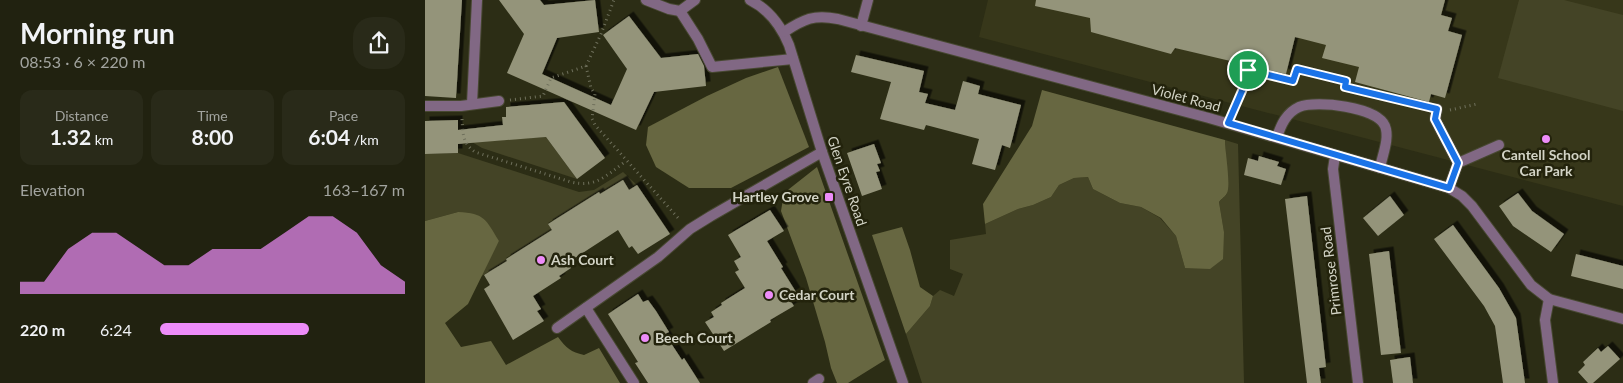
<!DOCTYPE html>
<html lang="en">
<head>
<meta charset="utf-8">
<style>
	:root { --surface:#212210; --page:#292a19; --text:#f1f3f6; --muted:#a2a49f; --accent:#ed8cf9 }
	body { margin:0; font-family:Lato,sans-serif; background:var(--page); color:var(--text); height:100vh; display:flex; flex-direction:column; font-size:19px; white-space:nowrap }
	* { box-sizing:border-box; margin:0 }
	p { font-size:16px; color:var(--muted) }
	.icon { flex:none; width:28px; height:28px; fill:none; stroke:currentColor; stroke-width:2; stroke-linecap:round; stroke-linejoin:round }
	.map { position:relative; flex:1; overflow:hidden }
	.sheet { display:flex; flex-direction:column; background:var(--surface); width:425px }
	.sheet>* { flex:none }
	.pin { position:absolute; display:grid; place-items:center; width:42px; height:42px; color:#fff; margin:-21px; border:2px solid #fff; border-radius:50%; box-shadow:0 1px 5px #0007 }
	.round { display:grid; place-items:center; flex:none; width:52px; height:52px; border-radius:20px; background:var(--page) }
	.overview { display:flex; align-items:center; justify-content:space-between; height:85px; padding:0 20px }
	h1 { font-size:28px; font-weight:700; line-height:38px }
	.figures { display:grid; grid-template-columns:repeat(3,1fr); gap:8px; height:85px; padding:5px 20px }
	.figures div { display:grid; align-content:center; border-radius:12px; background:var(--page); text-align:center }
	.figures b { font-size:21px; font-weight:700 }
	.figures small { font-size:14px; font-weight:400 }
	.figures p { font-size:14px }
	.chart { height:140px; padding:10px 20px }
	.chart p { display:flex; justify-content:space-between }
	.chart svg { width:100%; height:90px; margin-top:5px; fill:var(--accent); opacity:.7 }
	ul { padding:0 20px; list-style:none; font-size:16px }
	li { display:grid; grid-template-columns:80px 60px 1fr; align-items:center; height:38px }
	li i { height:12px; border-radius:6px; background:var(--accent) }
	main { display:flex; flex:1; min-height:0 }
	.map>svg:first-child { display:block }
</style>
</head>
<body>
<main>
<section class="sheet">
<div class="overview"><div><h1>Morning run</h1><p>08:53 · 6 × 220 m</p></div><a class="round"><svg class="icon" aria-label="share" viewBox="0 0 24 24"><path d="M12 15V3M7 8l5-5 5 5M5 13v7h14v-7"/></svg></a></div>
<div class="figures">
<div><p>Distance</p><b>1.32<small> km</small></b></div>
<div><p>Time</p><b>8:00</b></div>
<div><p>Pace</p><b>6:04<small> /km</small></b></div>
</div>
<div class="chart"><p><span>Elevation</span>163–167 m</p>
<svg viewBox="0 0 160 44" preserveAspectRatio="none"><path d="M0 44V38L10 38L20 22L30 14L40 14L50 22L60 30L70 30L80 22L90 22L100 22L110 14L120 6L130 6L140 14L150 30L160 38V44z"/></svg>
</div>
<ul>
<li><b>220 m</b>6:24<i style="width:61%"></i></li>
</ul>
</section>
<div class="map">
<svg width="1198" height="383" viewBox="0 0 1198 383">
	<defs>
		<filter id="shadow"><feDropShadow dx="4.5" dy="-4.5" stdDeviation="0" flood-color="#0009"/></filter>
	</defs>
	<rect width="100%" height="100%" fill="#2c2d15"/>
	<polygon fill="#37371a" points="563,0 1198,0 1198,206 554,37"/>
	<g fill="#444426">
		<polygon points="1094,0 1139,0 1198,15 1198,111 1073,78"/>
		<polygon points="121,137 152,179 57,148 47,142"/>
		<polygon points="800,140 813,144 819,383 497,383 481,334 505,306 508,296 515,290 529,296 538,274 525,269 525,240 561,234 560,224 593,209 608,205 626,197 634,185 649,178 663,177 668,189 695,203 716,207 735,218 751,236 760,268 799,232 794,202 802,194"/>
		<polygon points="33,153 154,192 169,190 198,172 212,185 204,190 175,194 174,192 123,223 127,230 81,258 82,261 55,277 74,241 33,212 0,221 0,154"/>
	</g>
	<g fill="#676741">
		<polygon points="353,67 384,147 306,188 264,188 231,167 221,145 223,127 282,96 321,78"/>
		<path d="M617 90 800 140C800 152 806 185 802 193 801 196 796 199 794 202L799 232 798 259 785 269 760 268 751 236 736 218 716 207 695 203 668 189 663 177 649 178 634 185 626 197 608 205 593 209 560 224 558 204 607 126Z"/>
		<polygon points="392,167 460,360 423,383 412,383 406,368 400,342 381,278 356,211 359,193"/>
		<path d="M33 212C60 213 61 220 74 241L43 304 20 323 36 347 66 341 81 365 133 337C141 348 146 352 159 355L174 348 195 383H0V221Z"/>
		<polygon points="477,227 485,250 495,287 508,296 505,306 481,334 447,235"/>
	</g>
	<g fill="#94947a" filter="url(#shadow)">
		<polygon points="0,0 37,0 31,98 0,96"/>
		<polygon points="74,0 115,0 119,5 170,0 174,32 132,38 117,74 186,105 202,69 178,35 204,16 236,58 273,54 279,66 281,86 229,92 211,130 82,73 99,34"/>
		<polygon points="611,0 1020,0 1016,15 1027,18 1023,31 1037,35 1020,98 1006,94 1004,102 930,82 934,67 897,58 901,45 870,37 861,74 750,48 746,54 666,32 665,18 610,6"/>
		<polygon points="431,55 499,71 494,92 503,94 500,103 530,110 538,81 555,86 553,94 596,105 585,148 577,145 570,170 547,164 554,139 501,125 499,130 455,119 466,82 426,72"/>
		<polygon points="139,102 180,158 152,179 121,137 33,144 33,153 0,154 0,121 33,120 33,130 78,125 77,117 81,117 81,107"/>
		<polygon points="449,144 456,163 452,164 455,171 451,172 457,189 437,196 422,153"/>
		<polygon points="834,156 854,162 852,166 861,169 856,185 819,175 823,158 833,161"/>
		<polygon points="198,180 204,190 212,185 245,234 213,254 207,246 204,248 193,230 150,258 152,259 144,264 146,268 134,276 136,278 108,296 116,309 112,311 119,321 88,340 59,289 65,285 59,275 82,261 81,259 127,230 123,224 174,192 175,194"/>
		<polygon points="1093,193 1107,211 1139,234 1126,252 1088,226 1074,206"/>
		<polygon points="882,196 901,367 894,368 896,383 882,383 860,199"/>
		<polygon points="965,196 979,215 953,236 938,218"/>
		<polygon points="345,210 359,231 342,241 358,267 356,268 371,292 363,297 369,306 345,320 346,322 299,351 280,322 289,317 286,312 297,305 296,303 320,288 310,272 314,270 309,261 316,257 303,235"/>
		<polygon points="1028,225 1074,288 1091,318 1100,383 1078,383 1070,326 1059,306 1009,239"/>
		<polygon points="964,251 976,353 956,355 944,254"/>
		<polygon points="1151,254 1198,266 1198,289 1146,276"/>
		<polygon points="213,294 218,302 223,300 231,311 244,332 240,334 257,360 259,358 275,383 223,383 210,363 213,362 183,314"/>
		<polygon points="1183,346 1195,359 1168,383 1163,383 1153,372 1160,365 1158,362 1173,348 1176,352"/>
		<polygon points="985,357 988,383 968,383 965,360"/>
	</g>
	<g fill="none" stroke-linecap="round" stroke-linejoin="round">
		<g stroke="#474831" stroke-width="12">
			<g id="service">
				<polyline points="221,0 244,9 255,11 270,0"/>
				<polyline points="255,11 273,39 287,67 368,59"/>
				<polyline points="47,104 52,0"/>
				<polyline points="0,106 36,106 74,101"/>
				<polyline points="1012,109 1010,119 1033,163 1024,188"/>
				<path d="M852 137C856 125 861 113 874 107 892 100 952 107 960 126 965 138 957 156 955 168"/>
				<polyline points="1033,163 1074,145"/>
				<polyline points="161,308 209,383"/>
				<polyline points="132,328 233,257 265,229 286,216 397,152"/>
				<polyline points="388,383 394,379"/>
			</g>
		</g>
		<g stroke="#474831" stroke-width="12">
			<g id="minor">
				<path d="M325 0C343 9 356 26 364 45L397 152 478 383"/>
				<polyline points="436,26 443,0"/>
				<path d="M359 32C379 19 389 14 413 19L784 118 1024 188 1037 196 1047 206 1106 285 1124 299 1198 319"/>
				<polyline points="910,156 908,169 933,383"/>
				<polyline points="1124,299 1120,320 1128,383"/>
			</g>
		</g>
		<g stroke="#6f705c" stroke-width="3" stroke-dasharray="1 4" stroke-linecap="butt">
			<polyline points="161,66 166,88 170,94 167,119 170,125 255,220"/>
			<polyline points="85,100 118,96 126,78 161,66 176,34 189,0"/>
			<polyline points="1025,110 1052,104"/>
			<polyline points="808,111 820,84 823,70 868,81 873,69 921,81 920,87 999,106"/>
			<path d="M37 119C38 133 37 143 50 152L146 182C171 188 182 175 201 161"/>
		</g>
		<use href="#service" stroke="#816884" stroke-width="10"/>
		<use href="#minor" stroke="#816884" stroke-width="10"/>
	</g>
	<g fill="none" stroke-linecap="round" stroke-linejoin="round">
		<g stroke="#fff" stroke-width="10">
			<polygon id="route" points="872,69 921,81 920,87 1012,109 1010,119 1033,163 1024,188 803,123 820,84 823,70 868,81"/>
		</g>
		<use href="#route" stroke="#1a73e8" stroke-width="6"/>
	</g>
	<g fill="#ed8cf9" stroke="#23230c" stroke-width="2">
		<circle cx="1121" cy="139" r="5"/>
		<rect x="399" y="192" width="10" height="10" rx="2.5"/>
		<circle cx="116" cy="260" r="5"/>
		<circle cx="344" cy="295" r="5"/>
		<circle cx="220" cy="338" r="5"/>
	</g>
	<g text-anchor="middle" stroke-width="5" stroke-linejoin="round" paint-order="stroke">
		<g font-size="14" fill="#d3d4c6" stroke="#23230c">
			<text transform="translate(761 98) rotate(15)" y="5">Violet Road</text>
			<text transform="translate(422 181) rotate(71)" y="5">Glen Eyre Road</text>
			<text transform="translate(906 271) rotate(-97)" y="5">Primrose Road</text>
		</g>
		<g font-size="14" font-weight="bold" fill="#d3d4c6" stroke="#23230c" text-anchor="start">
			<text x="1121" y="160" text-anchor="middle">Cantell School<tspan x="1121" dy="16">Car Park</tspan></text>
			<text x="394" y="202" text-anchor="end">Hartley Grove</text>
			<text x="126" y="265">Ash Court</text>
			<text x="354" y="300">Cedar Court</text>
			<text x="230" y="343">Beech Court</text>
		</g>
	</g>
</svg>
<div class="pin" style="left:823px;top:70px;background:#1e9e55"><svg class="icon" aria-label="arrive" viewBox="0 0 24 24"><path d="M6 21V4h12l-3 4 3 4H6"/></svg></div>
</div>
</main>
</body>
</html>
